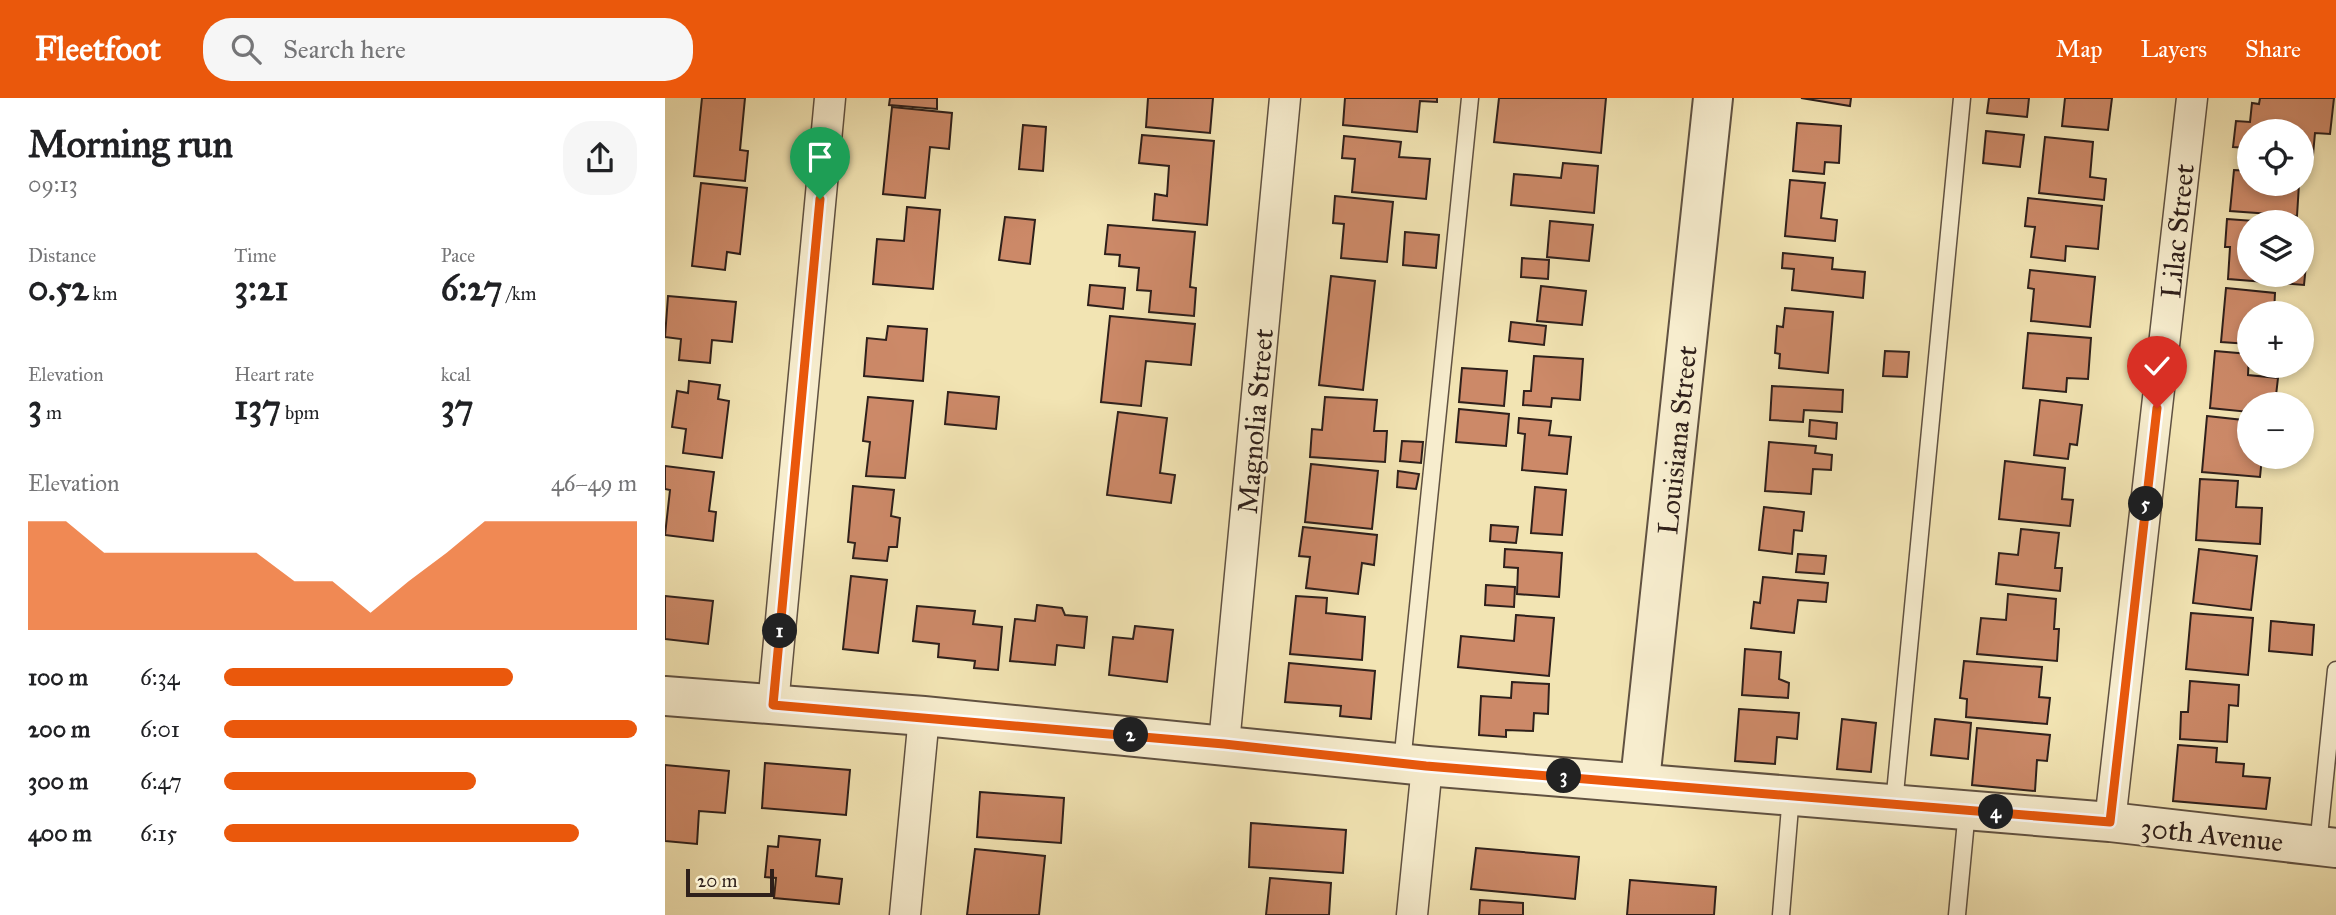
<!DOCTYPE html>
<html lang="en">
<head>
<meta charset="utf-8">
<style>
	:root { --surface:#fff; --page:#f6f6f6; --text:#202124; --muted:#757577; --accent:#ea580c }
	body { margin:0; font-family:"IM FELL Great Primer",serif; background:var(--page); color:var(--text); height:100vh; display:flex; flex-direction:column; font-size:26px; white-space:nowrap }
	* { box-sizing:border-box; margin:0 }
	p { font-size:23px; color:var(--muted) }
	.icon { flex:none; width:38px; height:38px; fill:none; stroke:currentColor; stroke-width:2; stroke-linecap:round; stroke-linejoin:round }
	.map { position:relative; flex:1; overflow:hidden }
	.panel { display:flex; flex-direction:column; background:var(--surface); width:665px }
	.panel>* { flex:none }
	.tools { position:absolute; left:1572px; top:21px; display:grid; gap:14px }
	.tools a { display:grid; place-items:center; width:77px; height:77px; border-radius:50%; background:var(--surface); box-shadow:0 4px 10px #0003; font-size:35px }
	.scale { position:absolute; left:21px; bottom:18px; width:88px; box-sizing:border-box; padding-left:7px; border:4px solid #2f201b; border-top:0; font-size:19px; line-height:24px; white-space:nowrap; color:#2f201b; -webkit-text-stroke:5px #f7edce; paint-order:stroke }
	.pin { position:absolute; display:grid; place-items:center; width:60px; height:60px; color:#fff; margin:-72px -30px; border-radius:50% 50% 50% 0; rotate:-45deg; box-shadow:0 0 7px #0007 }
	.pin .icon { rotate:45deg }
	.km { position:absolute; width:35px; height:35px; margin:-18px; border-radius:50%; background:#222; color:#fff; font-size:19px; line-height:35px; text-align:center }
	.round { display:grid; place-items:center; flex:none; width:74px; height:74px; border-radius:28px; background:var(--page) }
	.overview { display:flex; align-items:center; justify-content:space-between; height:119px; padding:0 28px }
	h1 { font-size:38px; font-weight:800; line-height:52px }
	.figures { display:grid; grid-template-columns:repeat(3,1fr); gap:10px; height:119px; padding:7px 28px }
	.figures div { display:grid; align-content:center }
	.figures b { font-size:35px; font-weight:800 }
	.figures small { font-size:19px; font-weight:400 }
	.figures p { font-size:19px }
	.chart { height:196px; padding:14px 28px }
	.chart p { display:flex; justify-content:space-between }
	.chart svg { width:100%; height:126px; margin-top:7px; fill:var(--accent); opacity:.7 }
	ul { padding:0 28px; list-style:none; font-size:23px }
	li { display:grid; grid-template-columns:112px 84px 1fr; align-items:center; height:52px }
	li i { height:18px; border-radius:9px; background:var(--accent) }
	header { display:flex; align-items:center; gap:42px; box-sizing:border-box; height:98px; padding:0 35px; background:var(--accent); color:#fff }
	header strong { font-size:33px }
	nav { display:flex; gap:38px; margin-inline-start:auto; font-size:24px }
	.search { width:490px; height:63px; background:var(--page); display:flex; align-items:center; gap:18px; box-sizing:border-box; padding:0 24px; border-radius:28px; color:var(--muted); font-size:26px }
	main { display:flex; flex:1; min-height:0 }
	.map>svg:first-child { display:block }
</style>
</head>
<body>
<header>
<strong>Fleetfoot</strong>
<div class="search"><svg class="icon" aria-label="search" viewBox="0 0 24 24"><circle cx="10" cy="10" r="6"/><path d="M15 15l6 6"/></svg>Search here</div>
<nav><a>Map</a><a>Layers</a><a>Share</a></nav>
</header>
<main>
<section class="panel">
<div class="overview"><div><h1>Morning run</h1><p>09:13</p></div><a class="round"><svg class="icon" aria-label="share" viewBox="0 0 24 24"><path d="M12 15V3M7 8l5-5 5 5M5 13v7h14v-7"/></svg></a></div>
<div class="figures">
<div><p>Distance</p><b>0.52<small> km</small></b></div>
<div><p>Time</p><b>3:21</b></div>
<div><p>Pace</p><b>6:27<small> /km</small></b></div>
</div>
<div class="figures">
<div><p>Elevation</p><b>3<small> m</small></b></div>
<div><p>Heart rate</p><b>137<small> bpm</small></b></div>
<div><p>kcal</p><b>37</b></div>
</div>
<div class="chart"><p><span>Elevation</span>46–49 m</p>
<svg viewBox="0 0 160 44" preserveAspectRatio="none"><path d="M0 44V6L10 6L20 17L30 17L40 17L50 17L60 17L70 27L80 27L90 38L100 27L110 17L120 6L130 6L140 6L150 6L160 6V44z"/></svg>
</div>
<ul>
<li><b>100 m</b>6:34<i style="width:70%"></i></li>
<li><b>200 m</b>6:01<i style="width:100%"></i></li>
<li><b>300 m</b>6:47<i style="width:61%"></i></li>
<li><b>400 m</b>6:15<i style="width:86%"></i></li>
</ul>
</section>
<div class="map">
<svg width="1671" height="817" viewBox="0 0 1671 817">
	<rect width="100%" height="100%" fill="#f2e4b3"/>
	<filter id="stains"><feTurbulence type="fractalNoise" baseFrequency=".00286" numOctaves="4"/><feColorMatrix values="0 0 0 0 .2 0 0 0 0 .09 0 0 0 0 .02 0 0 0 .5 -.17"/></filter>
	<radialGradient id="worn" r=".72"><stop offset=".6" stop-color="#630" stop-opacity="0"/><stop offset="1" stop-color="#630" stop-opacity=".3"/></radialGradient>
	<g fill="#cc8968" stroke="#2f201b" stroke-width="2">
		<polygon points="37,0 80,0 75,52 83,53 80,83 29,78"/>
		<polygon points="225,0 272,0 272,11 224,7"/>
		<polygon points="483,0 548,0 545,35 481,29"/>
		<polygon points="680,0 772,0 772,4 755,3 752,34 678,27"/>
		<polygon points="834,0 941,0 936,55 829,44"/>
		<polygon points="1136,0 1186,0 1185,8"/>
		<polygon points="1324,0 1364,0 1362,19 1322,15"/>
		<polygon points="1400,0 1447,0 1443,32 1397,28"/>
		<polygon points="1595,0 1669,0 1665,36 1650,35 1648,57 1636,56 1636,33 1584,33 1584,50 1568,49 1571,23 1585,24 1587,5 1594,6"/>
		<polygon points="227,9 287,15 284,51 265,49 260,100 218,96"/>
		<polygon points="1132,25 1176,28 1174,65 1160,64 1159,76 1128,73"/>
		<polygon points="358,27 381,29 378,73 354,71"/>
		<polygon points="1321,33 1359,37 1355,69 1318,65"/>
		<polygon points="477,37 549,43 542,127 488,122 490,96 502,98 504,68 474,65"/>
		<polygon points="679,38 736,44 734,59 765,61 761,101 687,94 690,61 677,60"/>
		<polygon points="1380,39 1428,44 1425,79 1441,81 1439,102 1374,95"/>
		<polygon points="898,65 933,68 929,115 846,107 849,76 896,80"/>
		<polygon points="1569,72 1584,73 1584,86 1634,86 1632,118 1565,113"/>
		<polygon points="1125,82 1160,85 1156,120 1172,122 1170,143 1120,138"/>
		<polygon points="36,85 82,90 75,156 62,154 60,172 27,168"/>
		<polygon points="670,98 728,104 722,164 676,160 679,126 668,125"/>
		<polygon points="1363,100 1437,108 1433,151 1401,148 1400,163 1366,159 1370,129 1360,128"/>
		<polygon points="242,109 275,112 268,191 208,186 212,141 239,143"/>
		<polygon points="340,119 370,122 365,166 334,162"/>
		<polygon points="1562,121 1603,124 1584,124 1584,177 1636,177 1636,156 1642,157 1639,187 1563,181 1565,149 1560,149"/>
		<polygon points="885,123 928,127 924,163 882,159"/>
		<polygon points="443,127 530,134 525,189 531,190 529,218 484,214 486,193 472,192 474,170 454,168 455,157 440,156"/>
		<polygon points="740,134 774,137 771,170 738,167"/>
		<polygon points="1118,155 1168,160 1167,171 1200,174 1198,200 1127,192 1129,171 1117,170"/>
		<polygon points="857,160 884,162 883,181 856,179"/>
		<polygon points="1365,172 1430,179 1425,229 1366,223 1369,191 1363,190"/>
		<polygon points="666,178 710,183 698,292 654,287"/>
		<polygon points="425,187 460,190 458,211 423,207"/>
		<polygon points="876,188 921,193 917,227 872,223"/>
		<polygon points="1561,190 1610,195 1609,215 1584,215 1584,246 1556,244"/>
		<polygon points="3,198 71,204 67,244 47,242 45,265 14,262 16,241 0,239"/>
		<polygon points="1120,210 1168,214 1163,275 1114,270 1115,256 1110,255 1112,228 1118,229"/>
		<polygon points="445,218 530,226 526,267 481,263 476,308 436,304"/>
		<polygon points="846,224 881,228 879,247 844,243"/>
		<polygon points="223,228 262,231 258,283 199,278 202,240 221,242"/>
		<polygon points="1363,235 1426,240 1423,281 1402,280 1401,294 1358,290"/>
		<polygon points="1220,253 1244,254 1242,279 1218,278"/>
		<polygon points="1550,253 1584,256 1583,277 1613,280 1610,306 1584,306 1584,314 1545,310"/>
		<polygon points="869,258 918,261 915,302 887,300 886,309 858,307 859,293 866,293"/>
		<polygon points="797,270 842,273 839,308 794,304"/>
		<polygon points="24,283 55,287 53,301 64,303 57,360 18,355 21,331 7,329 12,293 23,295"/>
		<polygon points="1107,288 1178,292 1177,314 1139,312 1138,324 1105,322"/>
		<polygon points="283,294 334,299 331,331 280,326"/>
		<polygon points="203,299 248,303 240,380 201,378 205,344 198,343"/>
		<polygon points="660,299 712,302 709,333 722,333 720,364 645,359 647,331 657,332"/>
		<polygon points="1375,302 1417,307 1412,347 1405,346 1403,361 1369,357"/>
		<polygon points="794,311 844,316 841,348 791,344"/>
		<polygon points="453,314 502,320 495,375 510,377 506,405 442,397"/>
		<polygon points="1542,318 1578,322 1576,342 1584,343 1584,359 1597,359 1595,379 1537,374"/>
		<polygon points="854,320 886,323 884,337 906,339 902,376 857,372 860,336 853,335"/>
		<polygon points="1145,322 1172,325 1171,341 1144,338"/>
		<polygon points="737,343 758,344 756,365 735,363"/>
		<polygon points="1104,344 1151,348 1150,355 1167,357 1166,372 1148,371 1146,396 1100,393"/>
		<polygon points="1340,363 1400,370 1397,401 1408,402 1405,428 1334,421"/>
		<polygon points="646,366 713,373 707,431 640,424"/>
		<polygon points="0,368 49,374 44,413 51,414 48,443 0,437 5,392 0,391"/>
		<polygon points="733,373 754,376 751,391 732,389"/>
		<polygon points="1535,381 1573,383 1571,409 1597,410 1595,446 1531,442"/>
		<polygon points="188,388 229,392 226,418 235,420 232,449 224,449 222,463 188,460 190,445 183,444"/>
		<polygon points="870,389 901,392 897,437 866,435"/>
		<polygon points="1099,409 1139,414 1137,433 1129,432 1127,456 1094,452"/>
		<polygon points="826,427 853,429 851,445 825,443"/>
		<polygon points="638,429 712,437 709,467 697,465 693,496 641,490 645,459 634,458"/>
		<polygon points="1356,431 1394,435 1390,470 1397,470 1395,493 1331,486 1334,455 1353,457"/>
		<polygon points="840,451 897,455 894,499 852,496 853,470 839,469"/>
		<polygon points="1534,451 1592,458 1586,512 1528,505"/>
		<polygon points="1133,456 1161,458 1159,476 1131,474"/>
		<polygon points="186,478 222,482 213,555 178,551"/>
		<polygon points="1098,479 1163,485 1161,504 1133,502 1129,535 1086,530 1089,504 1095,505"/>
		<polygon points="821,487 850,489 849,509 820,507"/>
		<polygon points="1343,496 1391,501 1389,531 1394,531 1392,563 1312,556 1316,520 1341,522"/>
		<polygon points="0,498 48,503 43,546 0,541"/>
		<polygon points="631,498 662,500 661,515 700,519 697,562 625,556"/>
		<polygon points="372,507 397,510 400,517 422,519 419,550 392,547 390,567 345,563 350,521 370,523"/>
		<polygon points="252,508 310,513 308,526 337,529 333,572 309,570 310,563 273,559 274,546 248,543"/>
		<polygon points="1526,515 1588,520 1583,577 1521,571"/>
		<polygon points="851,517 889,520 884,578 793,569 796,538 849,543"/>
		<polygon points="1606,523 1649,527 1647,557 1604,553"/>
		<polygon points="470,528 508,532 502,584 444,577 448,539 468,541"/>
		<polygon points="1080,551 1116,554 1114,581 1124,585 1123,600 1077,597"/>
		<polygon points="1299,563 1377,569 1374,599 1385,600 1382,626 1301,619 1302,601 1295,600"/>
		<polygon points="624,565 710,573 706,621 675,618 676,608 620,604"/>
		<polygon points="1525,583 1574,587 1573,608 1564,607 1562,644 1515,641 1516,614 1523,614"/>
		<polygon points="847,584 884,586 883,616 869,615 868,633 841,632 841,639 814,637 816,598 846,600"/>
		<polygon points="1074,611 1134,615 1132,641 1112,639 1110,666 1070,663"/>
		<polygon points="1177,621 1211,625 1206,674 1172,671"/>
		<polygon points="1270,621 1306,625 1303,661 1266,657"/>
		<polygon points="1312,630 1385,637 1382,663 1372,662 1370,693 1307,687"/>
		<polygon points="1513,647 1552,650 1551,664 1579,666 1578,678 1605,680 1601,711 1508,703"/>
		<polygon points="100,665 185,672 181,717 97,710"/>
		<polygon points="0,667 64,673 60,715 34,713 32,746 0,743"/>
		<polygon points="315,694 399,700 396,745 312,739"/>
		<polygon points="586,725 681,732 678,775 584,769"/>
		<polygon points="114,738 155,742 151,778 177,781 174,806 109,800 111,780 100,779 103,748 113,749"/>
		<polygon points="811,750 914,759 910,801 806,791"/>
		<polygon points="310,751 380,758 374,817 302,817"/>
		<polygon points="605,780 666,785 664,817 601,817"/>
		<polygon points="965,782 1051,789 1049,817 962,817"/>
		<polygon points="815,802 858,805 858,817 814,817"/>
	</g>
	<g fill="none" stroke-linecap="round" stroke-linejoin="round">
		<g stroke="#605141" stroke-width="19">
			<g id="service">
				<polyline points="737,665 805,0"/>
				<polyline points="1229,706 1297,0"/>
				<polyline points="1653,748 1671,572"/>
				<polyline points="1116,817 1126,697"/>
				<polyline points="1292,817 1302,712"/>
			</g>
		</g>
		<g stroke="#605141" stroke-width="33">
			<g id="minor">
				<polyline points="108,607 165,0"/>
				<polyline points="559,646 620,0"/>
				<polyline points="1445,724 1527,0"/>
				<polyline points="240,817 259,618"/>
				<polyline points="747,817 762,668"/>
			</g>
		</g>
		<g stroke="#605141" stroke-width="42">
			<g id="tertiary">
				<polyline points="0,598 259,618 762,668 1445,724 1671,750"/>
				<polyline points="975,683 1048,0"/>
			</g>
		</g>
		<use href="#service" stroke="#f7edce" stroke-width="16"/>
		<use href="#minor" stroke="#f7edce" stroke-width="30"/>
		<use href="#tertiary" stroke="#f7edce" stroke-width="38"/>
	</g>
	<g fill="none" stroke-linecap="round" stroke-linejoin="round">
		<g stroke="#fff" stroke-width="14">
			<polyline id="route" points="155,101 108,607 559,646 761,668 1445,724 1492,310"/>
		</g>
		<use href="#route" stroke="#ea580c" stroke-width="9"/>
	</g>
	<g text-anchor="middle" stroke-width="6" stroke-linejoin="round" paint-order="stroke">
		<g font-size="28" fill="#2f201b" stroke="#f7edce">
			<text transform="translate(1512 133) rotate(-84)" y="10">Lilac Street</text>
			<text transform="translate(590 323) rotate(-85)" y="10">Magnolia Street</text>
			<text transform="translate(1012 342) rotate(-84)" y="10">Louisiana Street</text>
			<text transform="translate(1547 736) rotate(6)" y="10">30th Avenue</text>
		</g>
	</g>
	<rect width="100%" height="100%" filter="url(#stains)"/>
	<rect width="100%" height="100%" fill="url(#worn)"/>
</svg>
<div class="tools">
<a><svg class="icon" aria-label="locate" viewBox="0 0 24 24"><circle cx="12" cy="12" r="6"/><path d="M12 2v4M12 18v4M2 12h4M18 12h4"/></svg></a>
<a><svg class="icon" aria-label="layers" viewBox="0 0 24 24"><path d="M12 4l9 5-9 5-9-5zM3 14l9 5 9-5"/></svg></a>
<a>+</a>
<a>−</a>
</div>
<div class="scale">20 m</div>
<div class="pin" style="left:155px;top:101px;background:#1e9e55"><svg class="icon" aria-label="arrive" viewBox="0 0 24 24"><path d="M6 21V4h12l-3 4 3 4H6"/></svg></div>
<div class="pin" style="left:1492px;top:310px;background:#d93025"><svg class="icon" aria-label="check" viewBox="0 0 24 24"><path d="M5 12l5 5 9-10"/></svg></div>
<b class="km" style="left:115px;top:533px">1</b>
<b class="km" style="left:466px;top:637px">2</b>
<b class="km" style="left:899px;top:678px">3</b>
<b class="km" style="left:1331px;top:714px">4</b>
<b class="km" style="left:1481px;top:406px">5</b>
</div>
</main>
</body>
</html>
